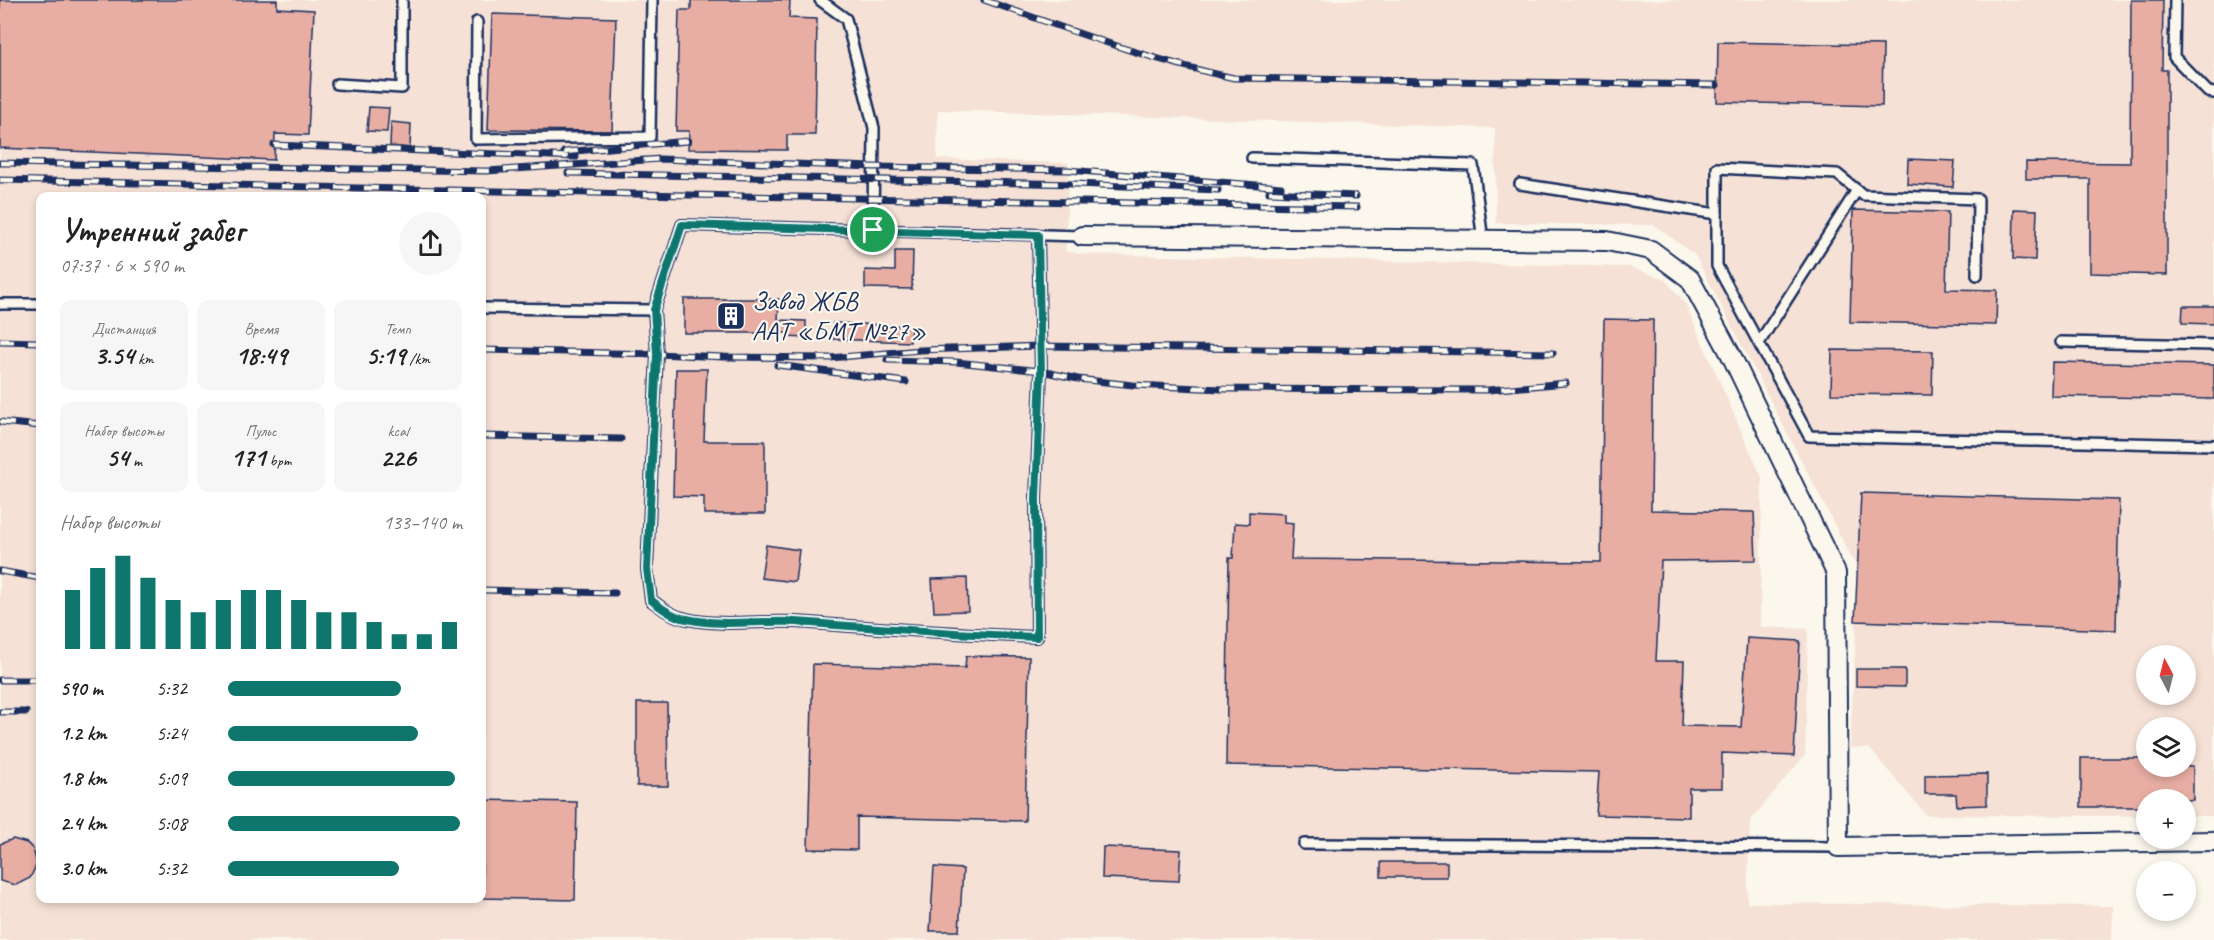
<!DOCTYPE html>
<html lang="ru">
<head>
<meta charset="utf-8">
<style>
	:root { --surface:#fff; --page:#f6f6f6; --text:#222; --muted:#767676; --accent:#0f766e }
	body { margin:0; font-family:Caveat,sans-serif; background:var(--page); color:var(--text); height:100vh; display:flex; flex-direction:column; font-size:22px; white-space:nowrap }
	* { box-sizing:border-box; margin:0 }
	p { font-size:20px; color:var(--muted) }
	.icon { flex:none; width:33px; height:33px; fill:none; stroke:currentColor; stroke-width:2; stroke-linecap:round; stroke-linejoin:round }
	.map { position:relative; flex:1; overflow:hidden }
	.details { position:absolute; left:36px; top:192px; width:450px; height:711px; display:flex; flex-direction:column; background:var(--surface); border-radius:12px; box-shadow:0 3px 9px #0003 }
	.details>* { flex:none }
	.needle { width:39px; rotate:353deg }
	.controls { position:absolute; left:2136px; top:645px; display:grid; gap:12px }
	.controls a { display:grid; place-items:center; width:60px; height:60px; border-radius:50%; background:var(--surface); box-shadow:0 3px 9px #0003; font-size:30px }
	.pin { position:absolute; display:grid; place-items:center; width:51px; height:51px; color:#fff; margin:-26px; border:3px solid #fff; border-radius:50%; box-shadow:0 2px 6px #0007 }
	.round { display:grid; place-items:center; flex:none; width:63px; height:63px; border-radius:32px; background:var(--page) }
	.headline { display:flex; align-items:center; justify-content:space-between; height:102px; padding:0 24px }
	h1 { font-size:33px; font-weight:600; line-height:45px }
	.stats { display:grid; grid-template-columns:repeat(3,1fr); gap:9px; height:102px; padding:6px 24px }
	.stats div { display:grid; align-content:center; border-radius:12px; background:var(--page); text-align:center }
	.stats b { font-size:26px; font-weight:600 }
	.stats small { font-size:16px; font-weight:400 }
	.stats p { font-size:16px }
	.chart { height:168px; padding:12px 24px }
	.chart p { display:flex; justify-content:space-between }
	.chart svg { width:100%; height:108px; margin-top:6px; stroke:var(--accent); stroke-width:6 }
	ul { padding:0 24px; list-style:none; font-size:20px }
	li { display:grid; grid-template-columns:96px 72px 1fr; align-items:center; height:45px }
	li i { height:15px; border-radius:8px; background:var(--accent) }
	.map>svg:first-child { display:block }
</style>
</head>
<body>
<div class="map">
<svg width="2214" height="940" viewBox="0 0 2214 940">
	<rect width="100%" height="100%" fill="#fbf7ec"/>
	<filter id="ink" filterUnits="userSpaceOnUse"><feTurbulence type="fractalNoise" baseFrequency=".0167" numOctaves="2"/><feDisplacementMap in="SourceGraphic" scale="12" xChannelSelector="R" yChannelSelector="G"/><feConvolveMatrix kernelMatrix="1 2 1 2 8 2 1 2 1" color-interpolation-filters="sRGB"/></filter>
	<g filter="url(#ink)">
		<path fill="#f5e1d6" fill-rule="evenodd" d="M0 0H2214V816H2186V800H2146V816L1926 815 1869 748H1850L1859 572 1695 255 1654 225 1496 223 1495 128 938 110 937 159 1068 163 1066 251 1080 254 1629 267 1665 280 1685 303 1762 478 1760 627 1808 629 1805 755 1750 821 1747 903 2113 906 2112 940H0ZM40 196H482V898H40ZM2146 656H2186V694H2146ZM2146 728H2186V766H2146Z"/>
		<g fill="#e8aea3" stroke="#1b2f5e" stroke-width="1.5">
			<polygon points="0,0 277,0 277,8 314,10 308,135 275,134 274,160 0,148"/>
			<polygon points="691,0 790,0 789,18 817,19 815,135 787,135 787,150 688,149 689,131 676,131 679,10 691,10"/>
			<polygon points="2131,0 2163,0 2162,70 2167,70 2167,275 2090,273 2090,179 2026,179 2026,162 2130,163"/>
			<polygon points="492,14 616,18 612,131 488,130"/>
			<polygon points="1718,42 1883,45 1882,106 1717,102"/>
			<polygon points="369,107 389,108 387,132 367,131"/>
			<polygon points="391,122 411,124 410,148 390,146"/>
			<polygon points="1908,159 1955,161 1953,187 1907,184"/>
			<polygon points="2014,209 2037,210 2035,260 2013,259"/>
			<polygon points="1853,210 1948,212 1946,289 1997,290 1996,325 1850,322"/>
			<polygon points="895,251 913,251 912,289 865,288 865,270 895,271"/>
			<polygon points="684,299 779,299 778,320 806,321 806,338 787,337 787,333 684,333"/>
			<polygon points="2183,306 2214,306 2214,324 2182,323"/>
			<polygon points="1604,319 1653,320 1651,510 1754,512 1756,560 1661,561 1656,661 1684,661 1682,726 1741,727 1747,638 1800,641 1794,756 1722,753 1722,788 1689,788 1689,817 1596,815 1599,772 1226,765 1229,558 1233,558 1235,523 1249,524 1249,512 1284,514 1284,522 1293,523 1291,559 1601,562"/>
			<polygon points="833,323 911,326 910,342 833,339"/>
			<polygon points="1832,350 1933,351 1932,395 1831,394"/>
			<polygon points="2052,362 2214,365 2214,399 2051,396"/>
			<polygon points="676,369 707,369 704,441 765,441 765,514 704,514 704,497 673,496"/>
			<polygon points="1861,493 2119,500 2116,630 1855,621"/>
			<polygon points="766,545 799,550 795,582 761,578"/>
			<polygon points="967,578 968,611 934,612 932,579"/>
			<polygon points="966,656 1029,657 1025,821 857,817 857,850 808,849 813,664 965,668"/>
			<polygon points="1856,669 1905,669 1905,687 1856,686"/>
			<polygon points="637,703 667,703 668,786 637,786"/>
			<polygon points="2081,758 2146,758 2146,766 2193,766 2193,800 2146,800 2146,807 2081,807"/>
			<polygon points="1987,774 1987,805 1957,806 1956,794 1925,794 1925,775"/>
			<polygon points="482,800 577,802 575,900 482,898"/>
			<polygon points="13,839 27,843 33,849 37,864 30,878 16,885 0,881 0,844"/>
			<polygon points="1103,847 1181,850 1179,881 1102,878"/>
			<rect x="1381" y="862" width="66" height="15"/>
			<polygon points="934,867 963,869 959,931 930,931"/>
		</g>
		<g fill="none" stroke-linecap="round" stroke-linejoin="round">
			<g stroke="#1b2f5e" stroke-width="14">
				<g id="service">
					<polyline points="820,0 846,19 874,128 873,230"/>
					<polyline points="2175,0 2174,57 2208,92 2214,93"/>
					<polyline points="477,22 476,139 650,137 652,0"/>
					<polyline points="337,84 402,88 402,0"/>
					<polyline points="1252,158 1473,165 1483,241"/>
					<polyline points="1520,184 1717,214"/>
					<path d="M1038 235 1041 371 1036 498 1037 637C956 634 876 628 796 622 760 620 723 627 687 619 673 617 662 608 651 600L647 569 657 354 654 310 682 225 1082 236"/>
					<polyline points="1977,275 1978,199 1863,195 1837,174 1717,168 1717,266 1809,436 2214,445"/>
					<polyline points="0,304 40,304"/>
					<polyline points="482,308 654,310"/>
					<polyline points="2061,342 2214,345"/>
					<polyline points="1759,343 1857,190"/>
					<polyline points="1304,844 1838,847"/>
				</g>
			</g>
			<g stroke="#1b2f5e" stroke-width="22">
				<polyline id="minor" points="1082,236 1607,241 1651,250 1690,279 1732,357 1836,573 1838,847 2214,841"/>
			</g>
			<use href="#service" stroke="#fbf7ec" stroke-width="9"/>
			<use href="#minor" stroke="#fbf7ec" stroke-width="18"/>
			<g stroke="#1b2f5e" stroke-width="7">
				<g id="rail">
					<path d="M984 0C1067 29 1148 60 1234 78L1717 85"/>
					<polyline points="274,145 576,157"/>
					<polyline points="564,152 688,141"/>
					<polyline points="0,163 487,171 660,159 874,167 1068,170 1281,187"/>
					<polyline points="568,173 1076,184 1218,190"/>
					<polyline points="0,180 635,194 1357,207"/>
					<polyline points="1269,192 1356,196"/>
					<polyline points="0,341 40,342"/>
					<polyline points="482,350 657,354 724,357 830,358 920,350 1040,346 1553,353"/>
					<polyline points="887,360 956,362 1041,371 1078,379 1133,385 1222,389 1488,390 1566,383"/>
					<polyline points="777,365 906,382"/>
					<polyline points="0,422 40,426"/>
					<polyline points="482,436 621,439"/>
					<polyline points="0,571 40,578"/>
					<polyline points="482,590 615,593"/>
					<polyline points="0,680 40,680"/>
					<polyline points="0,712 26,712"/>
				</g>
			</g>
			<use href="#rail" stroke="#fbf7ec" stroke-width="4.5" stroke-dasharray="14" stroke-linecap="butt"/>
		</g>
	</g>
	<g fill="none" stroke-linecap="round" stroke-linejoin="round" filter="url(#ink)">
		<g stroke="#fff" stroke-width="12">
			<path id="route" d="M682 225 1038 235 1041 371 1036 498 1037 637C956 634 876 628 796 622 760 620 723 627 687 619 673 617 661 608 651 600L647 569 657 354 654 310Z"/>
		</g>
		<use href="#route" stroke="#0f766e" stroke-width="8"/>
	</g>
	<defs>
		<g id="building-square" transform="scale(1.5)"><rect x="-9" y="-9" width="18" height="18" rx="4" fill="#1b2f5e" stroke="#fbf7ec"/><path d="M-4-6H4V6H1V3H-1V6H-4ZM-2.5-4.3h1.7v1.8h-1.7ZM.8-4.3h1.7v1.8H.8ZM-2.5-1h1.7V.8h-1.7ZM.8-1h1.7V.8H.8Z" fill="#fff"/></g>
	</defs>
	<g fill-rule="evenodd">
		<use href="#building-square" x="731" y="316"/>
	</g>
	<g text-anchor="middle" stroke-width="4.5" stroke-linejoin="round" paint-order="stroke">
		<g font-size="26" fill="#1b2f5e" stroke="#fbf7ec" text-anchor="start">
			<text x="752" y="310">Завод ЖБВ<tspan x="752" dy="30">ААТ «БМТ №27»</tspan></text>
		</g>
	</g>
</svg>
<div class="controls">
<a><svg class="needle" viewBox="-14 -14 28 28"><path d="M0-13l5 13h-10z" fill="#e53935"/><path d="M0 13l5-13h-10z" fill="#767676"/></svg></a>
<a><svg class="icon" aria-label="layers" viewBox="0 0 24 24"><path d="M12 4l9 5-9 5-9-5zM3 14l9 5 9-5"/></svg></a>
<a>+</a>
<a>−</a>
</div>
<div class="pin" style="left:873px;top:230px;background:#1e9e55"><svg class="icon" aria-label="arrive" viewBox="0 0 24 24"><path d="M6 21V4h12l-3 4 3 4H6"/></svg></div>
<section class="details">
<div class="headline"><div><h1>Утренний забег</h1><p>07:37 · 6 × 590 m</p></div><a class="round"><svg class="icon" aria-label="share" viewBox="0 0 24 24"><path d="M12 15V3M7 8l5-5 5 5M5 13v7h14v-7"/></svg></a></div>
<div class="stats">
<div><p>Дистанция</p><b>3.54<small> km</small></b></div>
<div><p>Время</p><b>18:49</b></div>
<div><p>Темп</p><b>5:19<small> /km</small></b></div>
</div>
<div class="stats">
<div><p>Набор высоты</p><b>54<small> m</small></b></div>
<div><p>Пульс</p><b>171<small> bpm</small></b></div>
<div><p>kcal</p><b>226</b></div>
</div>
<div class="chart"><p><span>Набор высоты</span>133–140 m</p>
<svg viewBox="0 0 160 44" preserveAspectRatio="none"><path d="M5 44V20M15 44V11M25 44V6M35 44V15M45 44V24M55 44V29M65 44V24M75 44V20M85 44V20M95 44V24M105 44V29M115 44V29M125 44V33M135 44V38M145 44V38M155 44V33"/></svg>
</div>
<ul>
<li><b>590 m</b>5:32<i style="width:74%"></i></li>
<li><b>1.2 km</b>5:24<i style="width:81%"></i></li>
<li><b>1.8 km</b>5:09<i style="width:97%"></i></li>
<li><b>2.4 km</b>5:08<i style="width:99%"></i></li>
<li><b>3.0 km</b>5:32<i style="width:73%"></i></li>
</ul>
</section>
</div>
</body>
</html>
